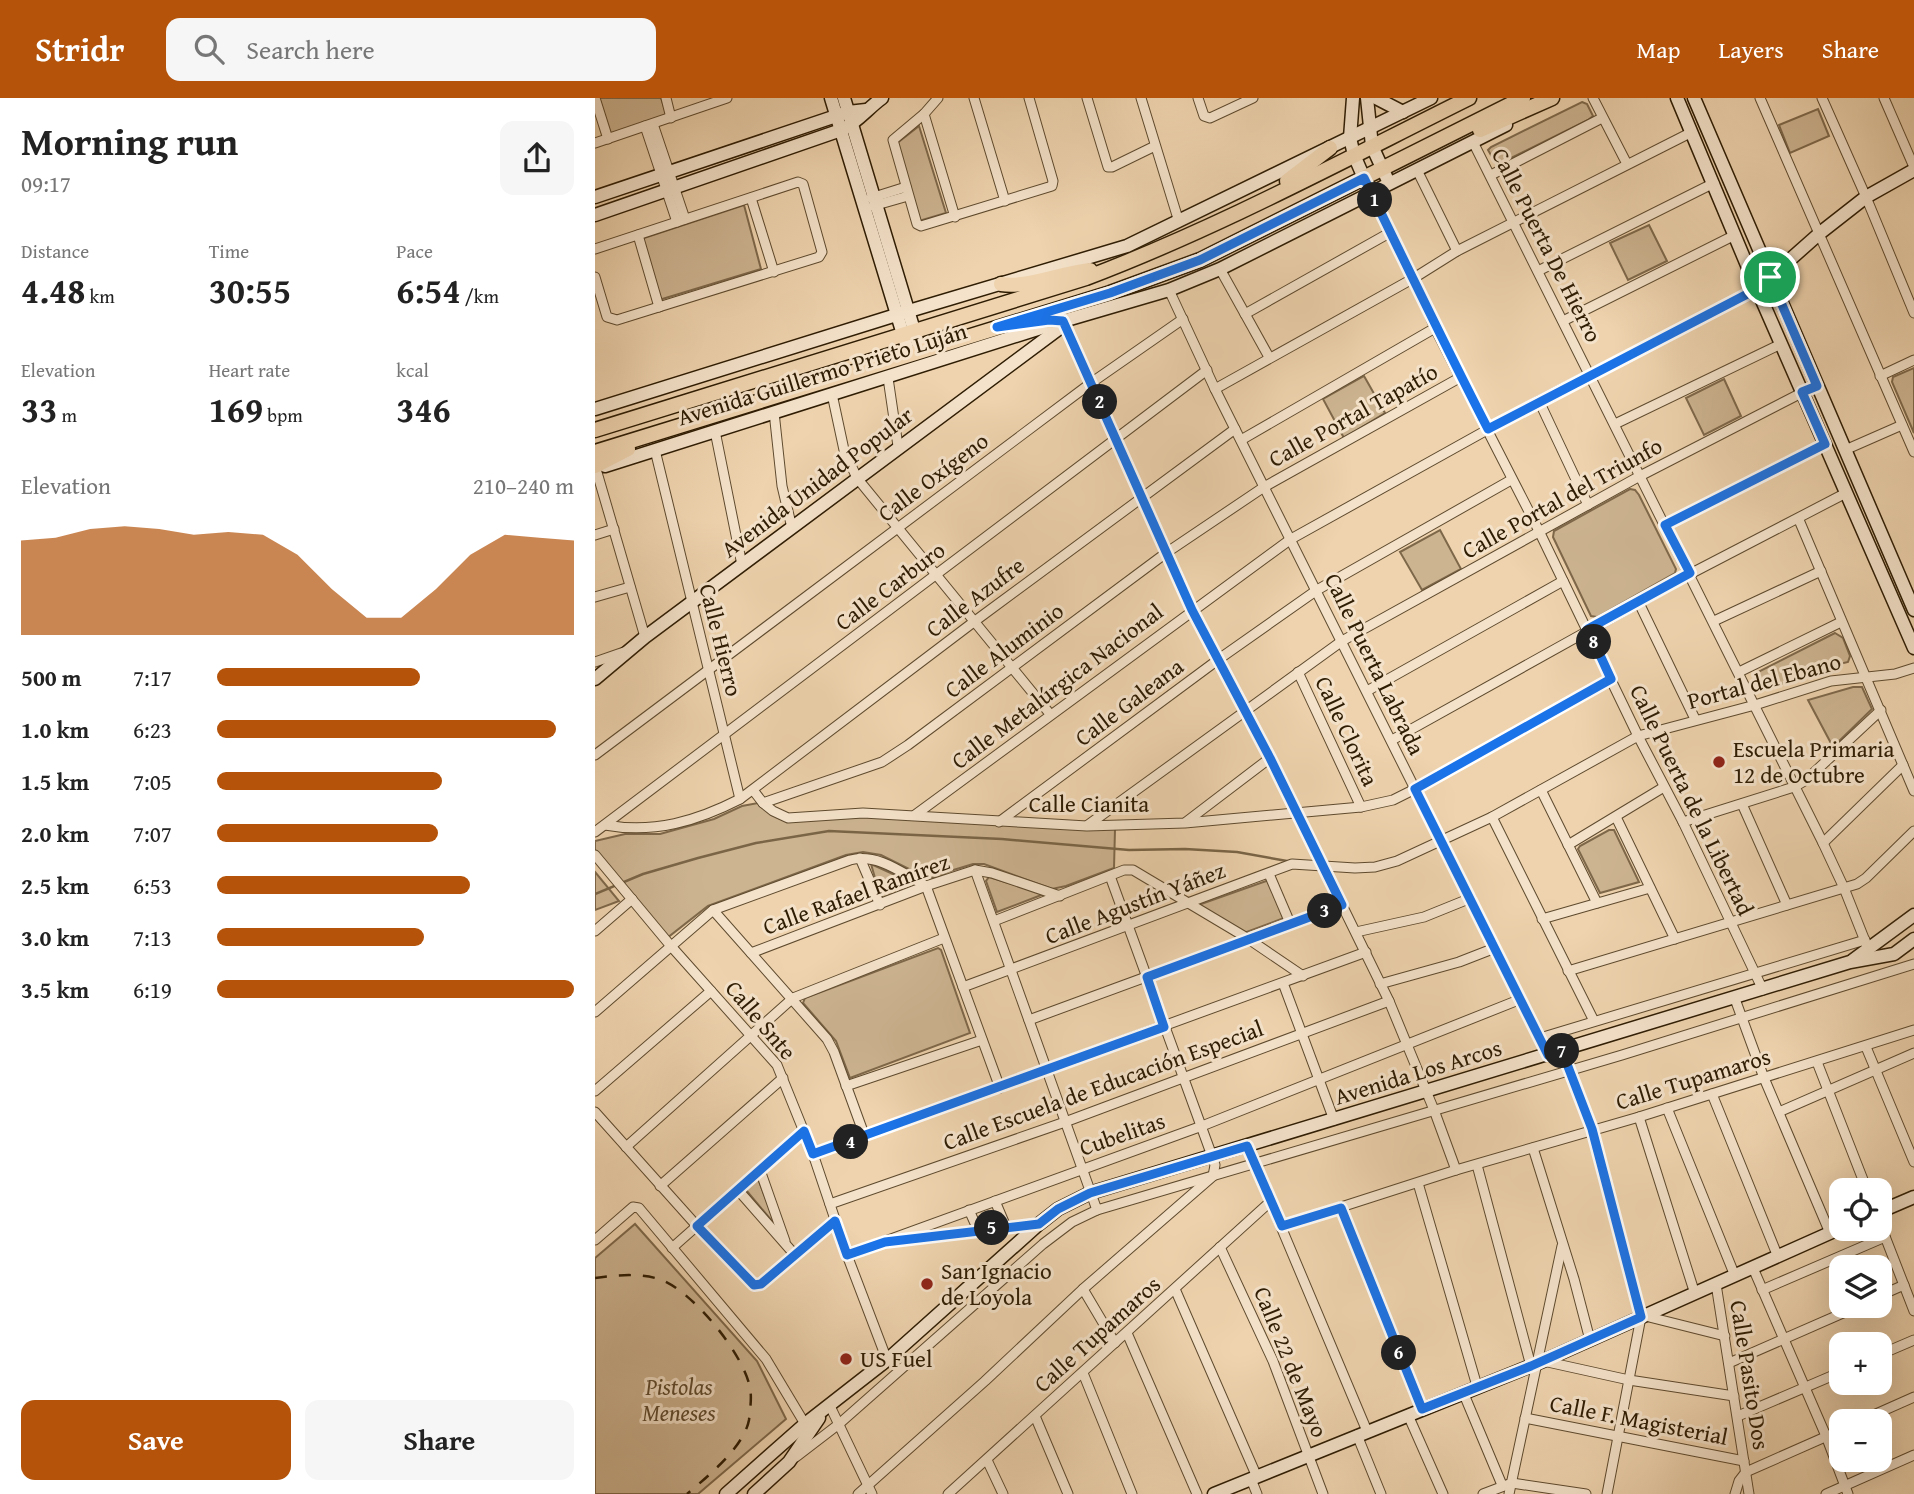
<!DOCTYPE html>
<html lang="en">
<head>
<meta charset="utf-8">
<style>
	:root { --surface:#fff; --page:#f6f6f6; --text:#222; --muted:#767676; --accent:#b45309 }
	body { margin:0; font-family:"Gentium Book Plus",serif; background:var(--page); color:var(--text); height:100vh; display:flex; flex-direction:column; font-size:26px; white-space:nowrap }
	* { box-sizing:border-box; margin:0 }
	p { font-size:23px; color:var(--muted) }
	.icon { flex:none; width:38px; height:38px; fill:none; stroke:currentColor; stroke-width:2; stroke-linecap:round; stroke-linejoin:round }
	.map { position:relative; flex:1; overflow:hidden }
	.panel { display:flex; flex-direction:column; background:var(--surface); width:595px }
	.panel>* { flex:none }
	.fabs { position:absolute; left:1234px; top:1080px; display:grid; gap:14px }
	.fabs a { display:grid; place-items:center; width:63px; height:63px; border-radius:14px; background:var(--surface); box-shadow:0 7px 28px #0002; font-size:35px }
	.pin { position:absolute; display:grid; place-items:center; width:60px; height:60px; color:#fff; margin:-30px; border:4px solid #fff; border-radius:50%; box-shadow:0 2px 7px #0007 }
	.km { position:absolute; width:35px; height:35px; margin:-18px; border-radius:50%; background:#222; color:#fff; font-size:19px; line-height:35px; text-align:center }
	.round { display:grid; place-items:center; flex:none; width:74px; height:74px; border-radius:14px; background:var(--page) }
	.overview { display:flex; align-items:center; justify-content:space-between; height:119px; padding:0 21px }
	h1 { font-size:38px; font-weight:700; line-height:52px }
	.figures { display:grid; grid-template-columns:repeat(3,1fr); gap:10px; height:119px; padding:7px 21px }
	.figures div { display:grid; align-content:center }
	.figures b { font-size:35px; font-weight:700 }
	.figures small { font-size:19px; font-weight:400 }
	.figures p { font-size:19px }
	.chart { height:196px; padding:14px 21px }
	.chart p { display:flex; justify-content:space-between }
	.chart svg { width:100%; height:126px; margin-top:7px; fill:var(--accent); opacity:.7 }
	.button { display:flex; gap:14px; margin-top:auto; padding:14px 21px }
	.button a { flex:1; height:80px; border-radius:14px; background:var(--accent); color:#fff; font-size:28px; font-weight:700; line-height:80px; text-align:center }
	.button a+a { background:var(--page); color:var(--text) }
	ul { padding:0 21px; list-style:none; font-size:23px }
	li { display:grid; grid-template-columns:112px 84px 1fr; align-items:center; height:52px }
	li i { height:18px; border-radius:9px; background:var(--accent) }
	header { display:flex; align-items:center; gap:42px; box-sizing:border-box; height:98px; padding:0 35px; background:var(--accent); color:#fff }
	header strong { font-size:33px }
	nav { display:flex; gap:38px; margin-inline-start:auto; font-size:24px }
	.search { width:490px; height:63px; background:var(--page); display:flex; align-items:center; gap:18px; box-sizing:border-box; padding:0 24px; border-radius:14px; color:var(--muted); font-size:26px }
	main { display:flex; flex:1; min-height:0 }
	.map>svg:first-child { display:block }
</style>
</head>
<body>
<header>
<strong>Stridr</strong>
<div class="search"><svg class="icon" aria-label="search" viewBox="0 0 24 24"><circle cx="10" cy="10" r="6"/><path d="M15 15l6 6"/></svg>Search here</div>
<nav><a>Map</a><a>Layers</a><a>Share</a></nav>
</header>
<main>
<section class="panel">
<div class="overview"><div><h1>Morning run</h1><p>09:17</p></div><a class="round"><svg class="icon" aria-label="share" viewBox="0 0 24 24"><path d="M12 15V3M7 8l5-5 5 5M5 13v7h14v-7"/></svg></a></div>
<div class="figures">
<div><p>Distance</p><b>4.48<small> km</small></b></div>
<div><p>Time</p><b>30:55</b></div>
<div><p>Pace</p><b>6:54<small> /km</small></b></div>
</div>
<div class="figures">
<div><p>Elevation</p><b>33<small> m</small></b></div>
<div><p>Heart rate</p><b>169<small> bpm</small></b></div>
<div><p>kcal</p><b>346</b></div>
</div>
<div class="chart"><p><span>Elevation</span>210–240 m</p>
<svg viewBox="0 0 160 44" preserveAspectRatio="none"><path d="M0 44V11L10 10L20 7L30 6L40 7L50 9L60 8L70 9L80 16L90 28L100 38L110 38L120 28L130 16L140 9L150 10L160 11V44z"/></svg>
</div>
<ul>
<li><b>500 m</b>7:17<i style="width:57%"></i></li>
<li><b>1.0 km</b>6:23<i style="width:95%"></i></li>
<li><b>1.5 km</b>7:05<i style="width:63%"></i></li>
<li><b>2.0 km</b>7:07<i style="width:62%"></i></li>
<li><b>2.5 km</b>6:53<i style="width:71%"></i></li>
<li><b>3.0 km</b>7:13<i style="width:58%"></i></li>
<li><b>3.5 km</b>6:19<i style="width:100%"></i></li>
</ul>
<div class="button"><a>Save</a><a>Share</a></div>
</section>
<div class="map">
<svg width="1319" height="1396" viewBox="0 0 1319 1396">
	<rect width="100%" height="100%" fill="#eed3ae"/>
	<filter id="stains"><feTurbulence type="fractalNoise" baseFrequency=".00286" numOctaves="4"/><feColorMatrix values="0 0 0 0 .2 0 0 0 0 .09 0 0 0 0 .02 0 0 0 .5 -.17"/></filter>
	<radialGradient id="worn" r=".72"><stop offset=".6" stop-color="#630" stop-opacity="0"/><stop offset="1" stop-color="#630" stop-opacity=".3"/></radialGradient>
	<g fill="#cdb491" stroke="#7e684a" stroke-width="2">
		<polygon points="0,0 66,0 73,21 13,41"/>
		<polygon points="987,4 992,6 998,18 993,22 906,65 900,64 893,52 896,49"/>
		<polygon points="1223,11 1234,38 1195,55 1184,27"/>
		<polygon points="324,28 351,115 324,123 301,46"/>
		<polygon points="149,107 166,171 64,202 46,141"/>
		<polygon points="1054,127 1072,163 1033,182 1015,145"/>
		<polygon points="1319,270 1319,335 1297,284 1298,279"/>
		<polygon points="769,278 790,315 749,340 728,301"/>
		<polygon points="1129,281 1146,318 1109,337 1091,300"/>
		<polygon points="1035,391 1040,392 1044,397 1081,471 1080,475 1002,519 996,518 958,439 959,433"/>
		<polygon points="845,432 866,471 827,492 805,454"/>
		<polygon points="1240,535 1248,540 1255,558 1253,564 1224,571 1172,592 1165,592 1159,582 1159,576"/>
		<polygon points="1258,589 1267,589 1277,611 1238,649 1213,602"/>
		<polygon points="163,705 183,720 202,723 256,716 520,731 519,770 471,788 457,791 389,766 378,766 352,774 345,779 332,780 286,757 268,754 251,757 113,808 72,840 0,752 0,743 30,736 65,736 119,721 147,708"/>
		<polygon points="1014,732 1019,732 1044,784 1005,795 983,751 985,748"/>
		<polygon points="276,766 322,787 288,800 285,797"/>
		<polygon points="0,774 24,803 0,812"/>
		<polygon points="394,779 449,796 402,814 391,783"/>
		<polygon points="674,782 689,820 649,835 606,809 606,806"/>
		<polygon points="343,850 346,852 375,935 255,980 241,943 208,905 210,900"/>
		<polygon points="163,1081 182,1129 151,1092"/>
		<polygon points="40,1126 162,1263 191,1321 103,1396 0,1396 0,1160"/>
	</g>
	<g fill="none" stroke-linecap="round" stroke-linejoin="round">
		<polyline stroke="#7a6547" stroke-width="2.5" points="0,796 48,776 103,760 161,745 234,733 407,741 534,752 590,751 642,754 692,763"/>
		<g stroke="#5e4a2e" stroke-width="11">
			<g id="street">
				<polyline points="0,0 13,41"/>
				<polyline points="71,0 76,20"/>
				<polyline points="343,0 329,16 298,42 322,126 326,128 457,88 458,83 434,0"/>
				<polyline points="379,0 410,103"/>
				<polyline points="492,0 513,69 517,69 560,48"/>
				<polyline points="546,0 584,124"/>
				<polyline points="603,0 609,18 615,20 658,0"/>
				<polyline points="998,0 1032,66"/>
				<polyline points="1165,0 1319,354"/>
				<polyline points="1227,0 1271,99 1319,215"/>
				<polyline points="1289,0 1319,69"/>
				<polyline points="329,16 360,119"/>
				<polyline points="58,26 90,121"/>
				<polyline points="50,28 82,124"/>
				<polyline points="878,44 1228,745 1249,790 1274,853"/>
				<polyline points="0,45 132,0"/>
				<polyline points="822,72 862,153"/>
				<polyline points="896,77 1007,20"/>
				<polyline points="776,94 819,180 840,230 944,433 1043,638 1088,724 1168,892"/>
				<polyline points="156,100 179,174"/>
				<polyline points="276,100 311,89"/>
				<polyline points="278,108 313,98"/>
				<polyline points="43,137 64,209"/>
				<polyline points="0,151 203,84 208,86 227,154 224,159 22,222 12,219 0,179"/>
				<polyline points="625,171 674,259"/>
				<polyline points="943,173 1119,85"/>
				<polyline points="574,192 620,291 953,957"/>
				<polyline points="650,216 796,134"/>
				<polyline points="968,223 1140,137"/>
				<polyline points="469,226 597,512 675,660 794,903 839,1012 861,1072"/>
				<polyline points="1285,278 1319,262"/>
				<polyline points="293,280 303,348"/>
				<polyline points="620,291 819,180 862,153 1097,34"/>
				<polyline points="237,296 249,352 262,380 455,616"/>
				<polyline points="944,303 993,407"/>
				<polyline points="179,314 187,388 197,430"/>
				<polyline points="1020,326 1186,246"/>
				<polyline points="120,333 147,467"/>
				<polyline points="646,342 840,230"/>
				<polyline points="60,352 145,701"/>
				<polyline points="1250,352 1307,327"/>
				<polyline points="1,371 50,539"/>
				<polyline points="1204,422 1319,693"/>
				<polyline points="1070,427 1230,346"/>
				<polyline points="0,437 19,431"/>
				<polyline points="0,499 35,489"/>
				<polyline points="1044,505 1100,621"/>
				<polyline points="1119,523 1226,473"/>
				<polyline points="0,564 29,554"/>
				<polyline points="703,574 766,709"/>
				<polyline points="1144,574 1246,524"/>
				<polyline points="772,593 968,483"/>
				<polyline points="797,642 1095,476 1251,395"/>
				<polyline points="0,657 496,285 588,221"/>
				<polyline points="158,692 168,705 287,664 313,647 571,455 669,389 866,279"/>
				<polyline points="946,692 1002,805"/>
				<polyline points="168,705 178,713 193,720 268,715 492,728 590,725 766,709 798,702 820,691 1016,581"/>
				<polyline points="1147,706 1192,807"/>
				<polyline points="320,717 696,441 944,303 1162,191"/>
				<polyline points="897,719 999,923"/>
				<polyline points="1021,719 1080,841"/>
				<polyline points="404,724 624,561 722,492 916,382"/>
				<polyline points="591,724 675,660"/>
				<polyline points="1088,724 1199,689 1211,682 1286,612"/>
				<path d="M10 727C59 736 102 723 145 701L380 523 640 331"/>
				<polyline points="493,727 747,543 1045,378 1222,287"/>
				<polyline points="0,734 612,272"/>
				<polyline points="1228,745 1308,667"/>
				<polyline points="973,747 1069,689"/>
				<polyline points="0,757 75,847 182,967 218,1056 252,1157 292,1262"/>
				<polyline points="265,760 285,807"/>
				<polyline points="380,772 502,1112 1027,957 1319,866"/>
				<polyline points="674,776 695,825"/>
				<polyline points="118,812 232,941 239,954 270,1039"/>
				<polyline points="947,821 1055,790"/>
				<polyline points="399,823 529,772 538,772 652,840 708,878"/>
				<polyline points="0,833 37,801"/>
				<polyline points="761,834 829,819 876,800"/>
				<polyline points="156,855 331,788 380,772 397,775 465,798"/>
				<polyline points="973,873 1262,786 1271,780 1319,733"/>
				<polyline points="688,885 739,1022"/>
				<polyline points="785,886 864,864 900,850"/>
				<polyline points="368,889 697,766 760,770 780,769 802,763 897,719 1043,638 1160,607 1236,583 1300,576 1319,570"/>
				<polyline points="1140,901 1169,980 1235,1135"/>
				<path d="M0 914 118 812 255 762C283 755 307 775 331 788L405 990"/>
				<polyline points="434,922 747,807"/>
				<polyline points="945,940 1270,842"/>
				<polyline points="1271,949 1319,1064"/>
				<polyline points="967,953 997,1031 1046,1219 1012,1396"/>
				<polyline points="1222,964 1272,1092"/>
				<polyline points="251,988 387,942"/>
				<polyline points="0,993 116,893"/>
				<polyline points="1117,996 1183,1159"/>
				<polyline points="1072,1010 1140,1178"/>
				<polyline points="0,1014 102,1128 159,1187 166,1186 240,1123"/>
				<polyline points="1184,1014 1319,955"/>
				<polyline points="1044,1019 1100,1196"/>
				<polyline points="652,1048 772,1333"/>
				<polyline points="31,1049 198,900 349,840"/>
				<polyline points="938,1050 979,1181 995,1242"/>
				<polyline points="218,1056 771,854"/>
				<polyline points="882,1067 936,1268"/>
				<polyline points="165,1072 190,1143"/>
				<polyline points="823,1085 882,1288"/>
				<polyline points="65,1088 188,980"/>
				<polyline points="143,1092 200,1157"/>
				<polyline points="400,1103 411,1129"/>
				<polyline points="235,1106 470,1024 794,903"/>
				<polyline points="746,1110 826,1311"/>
				<polyline points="374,1112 383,1132"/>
				<polyline points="1284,1123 1319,1213"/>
				<polyline points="687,1128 861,1072 1044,1019 1319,932"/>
				<polyline points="0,1142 38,1109 44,1110 171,1261 210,1326"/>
				<polyline points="306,1142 444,1126"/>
				<polyline points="625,1149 678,1263 728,1396"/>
				<polyline points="77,1150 209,1033"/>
				<polyline points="252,1157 607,1028 926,901"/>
				<polyline points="1158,1170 1231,1338 1253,1396"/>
				<polyline points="1121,1186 1154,1396"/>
				<polyline points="488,1191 520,1245"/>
				<polyline points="580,1191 662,1379"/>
				<polyline points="1167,1192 1290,1139"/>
				<polyline points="1284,1198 1309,1187"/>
				<polyline points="1050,1218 1130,1238"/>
				<polyline points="532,1235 602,1396"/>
				<polyline points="1284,1257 1319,1242"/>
				<polyline points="948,1263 1034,1282 1139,1298"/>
				<polyline points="1134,1265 1264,1208"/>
				<polyline points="488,1275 537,1396"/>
				<polyline points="868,1294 907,1387"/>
				<polyline points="235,1308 277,1396"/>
				<polyline points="813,1317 848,1396"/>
				<polyline points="440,1318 473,1396"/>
				<polyline points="1143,1318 1246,1274"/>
				<polyline points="930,1320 1149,1363"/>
				<polyline points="1265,1323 1319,1299"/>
				<polyline points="762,1337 786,1396"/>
				<polyline points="201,1359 244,1326 448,1146 477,1124 502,1112"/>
				<polyline points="392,1362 408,1396"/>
				<polyline points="1151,1374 1246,1332"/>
				<polyline points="656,1381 662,1396"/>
				<polyline points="263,1396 390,1283 488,1191 618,1078 620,1067 617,1058 515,778"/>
				<polyline points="353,1396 676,1103"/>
				<polyline points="888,1396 917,1385 991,1396"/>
				<polyline points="914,1396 967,1148"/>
				<polyline points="1140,1396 1144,1383 1151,1374"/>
				<polyline points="1231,1396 1319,1357"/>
			</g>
		</g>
		<g stroke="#2e1c03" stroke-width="15">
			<g id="secondary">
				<polyline points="236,0 314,256"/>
				<polyline points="249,0 325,252"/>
				<polyline points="758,0 755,40 759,57 772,87"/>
				<polyline points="772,0 777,48 794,85"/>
				<polyline points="781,0 808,14"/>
				<polyline points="1082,0 1162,191 1319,550"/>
				<polyline points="1099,0 1319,512"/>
				<polyline points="0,99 253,14 271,12"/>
				<path d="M0 117 246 32C262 25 273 10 287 0"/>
				<polyline points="1172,182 1225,135 1271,99 1319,72"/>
				<polyline points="0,311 314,213 532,148 836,0"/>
				<polyline points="10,368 468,223 574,192 625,171 911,27"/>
				<polyline points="0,581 50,539 469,227"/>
				<polyline points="1258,862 1319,817"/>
				<polyline points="1284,1114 1319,1099"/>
				<polyline points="131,1396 210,1326 292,1262 444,1126 463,1111 495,1095 1255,864 1299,856 1319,841"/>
				<polyline points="159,1396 194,1364 224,1320"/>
				<polyline points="619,1396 948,1263 1246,1130"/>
			</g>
		</g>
		<g stroke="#2e1c03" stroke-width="17">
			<g id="primary">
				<polyline points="885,32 957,0"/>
				<polyline points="692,83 735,50"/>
				<path d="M406 186C435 190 465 175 495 172"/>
				<polyline points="442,223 468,223"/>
				<path d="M0 332 491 180C623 130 747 63 874 0"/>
				<polyline points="0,354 515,195 605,162 928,0"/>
				<polyline points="0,368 33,351"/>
			</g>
		</g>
		<use href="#street" stroke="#f4e2ca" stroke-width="9"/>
		<use href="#secondary" stroke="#f4e2ca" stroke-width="12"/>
		<use href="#primary" stroke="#eed3ae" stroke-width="14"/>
		<path stroke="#2e1c03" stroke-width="2.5" stroke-dasharray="12 12" stroke-linecap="butt" d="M0 1180C21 1177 44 1175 64 1181 97 1192 149 1256 155 1290 157 1299 155 1313 154 1322 149 1349 112 1379 92 1396"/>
	</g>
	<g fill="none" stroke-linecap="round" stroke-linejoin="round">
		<g stroke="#fff" stroke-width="14">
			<path id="route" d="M769 80C810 164 850 248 893 331L1162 191 1175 179 1222 288 1207 294 1230 346 1070 427 1095 475 993 531 1016 581 820 691 953 957 967 953 997 1031 1046 1219 936 1268 827 1311 746 1110 687 1128 652 1048 495 1095 463 1111 444 1126 290 1144 252 1157 240 1123 166 1186 159 1187 102 1128 209 1033 218 1056 569 929 552 879 747 807 675 660 597 512 468 223 454 222 402 229 515 195 605 162Z"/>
		</g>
		<use href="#route" stroke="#1a73e8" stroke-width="9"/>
	</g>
	<g fill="#8f2418" stroke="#f4e2ca" stroke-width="2.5">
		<circle cx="1124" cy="664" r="7"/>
		<circle cx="332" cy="1186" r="7"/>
		<circle cx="251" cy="1261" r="7"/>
	</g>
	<g text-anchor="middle" stroke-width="6" stroke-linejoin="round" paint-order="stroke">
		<g font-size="23" fill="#2e1c03" stroke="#f4e2ca">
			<text transform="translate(952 147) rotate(63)" y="8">Calle Puerta De Hierro</text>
			<text transform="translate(227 276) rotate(-17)" y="8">Avenida Guillermo Prieto Luján</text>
			<text transform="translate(758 317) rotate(-29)" y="8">Calle Portal Tapatío</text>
			<text transform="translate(338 379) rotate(-37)" y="8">Calle Oxígeno</text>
			<text transform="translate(222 384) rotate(-37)" y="8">Avenida Unidad Popular</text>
			<text transform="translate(967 400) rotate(-29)" y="8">Calle Portal del Triunfo</text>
			<text transform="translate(295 488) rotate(-37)" y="8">Calle Carburo</text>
			<text transform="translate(380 499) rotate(-37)" y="8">Calle Azufre</text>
			<text transform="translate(126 542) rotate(76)" y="8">Calle Hierro</text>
			<text transform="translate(409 552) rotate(-37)" y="8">Calle Aluminio</text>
			<text transform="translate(780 566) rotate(64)" y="8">Calle Puerta Labrada</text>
			<text transform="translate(1169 583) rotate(-15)" y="8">Portal del Ebano</text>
			<text transform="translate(462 588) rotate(-37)" y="8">Calle Metalúrgica Nacional</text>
			<text transform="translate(534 604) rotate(-37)" y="8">Calle Galeana</text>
			<text transform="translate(752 633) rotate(65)" y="8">Calle Clorita</text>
			<text transform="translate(1097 702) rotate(64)" y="8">Calle Puerta de la Libertad</text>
			<text x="494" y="714">Calle Cianita</text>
			<text transform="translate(261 796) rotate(-20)" y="8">Calle Rafael Ramírez</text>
			<text transform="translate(540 805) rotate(-21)" y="8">Calle Agustín Yáñez</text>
			<text transform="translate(166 922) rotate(50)" y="8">Calle Snte</text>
			<text transform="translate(823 974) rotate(-17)" y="8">Avenida Los Arcos</text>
			<text transform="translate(1098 981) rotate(-17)" y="8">Calle Tupamaros</text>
			<text transform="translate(508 987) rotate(-20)" y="8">Calle Escuela de Educación Especial</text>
			<text transform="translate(527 1036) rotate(-19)" y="8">Cubelitas</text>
			<text transform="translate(502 1236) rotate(-42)" y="8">Calle Tupamaros</text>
			<text transform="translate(696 1264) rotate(68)" y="8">Calle 22 de Mayo</text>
			<text transform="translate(1155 1277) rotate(81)" y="8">Calle Pasito Dos</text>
			<text transform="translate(1044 1322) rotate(11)" y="8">Calle F. Magisterial</text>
		</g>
		<g font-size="23" fill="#2e1c03" stroke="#f4e2ca" text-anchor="start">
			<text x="1138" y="659">Escuela Primaria<tspan x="1138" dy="26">12 de Octubre</tspan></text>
			<text x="346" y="1181">San Ignacio<tspan x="346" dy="26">de Loyola</tspan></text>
			<text x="265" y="1269">US Fuel</text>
		</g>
		<g font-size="23" font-style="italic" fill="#5e4a2e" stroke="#f4e2ca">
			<text x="84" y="1297">Pistolas<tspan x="84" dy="26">Meneses</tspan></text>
		</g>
	</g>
	<rect width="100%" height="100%" filter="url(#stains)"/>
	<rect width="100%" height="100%" fill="url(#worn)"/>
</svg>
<div class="fabs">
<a><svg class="icon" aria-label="locate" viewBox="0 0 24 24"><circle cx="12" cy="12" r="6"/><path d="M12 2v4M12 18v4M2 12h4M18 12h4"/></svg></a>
<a><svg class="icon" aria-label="layers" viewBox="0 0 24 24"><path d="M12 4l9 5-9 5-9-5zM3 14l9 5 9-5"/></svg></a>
<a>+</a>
<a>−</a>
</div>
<div class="pin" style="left:1175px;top:179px;background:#1e9e55"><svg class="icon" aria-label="arrive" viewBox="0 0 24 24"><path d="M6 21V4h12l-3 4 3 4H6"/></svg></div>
<b class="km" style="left:780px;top:102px">1</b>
<b class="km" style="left:505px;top:304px">2</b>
<b class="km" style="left:730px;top:813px">3</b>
<b class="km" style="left:256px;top:1044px">4</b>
<b class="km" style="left:397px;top:1130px">5</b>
<b class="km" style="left:804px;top:1255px">6</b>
<b class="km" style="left:967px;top:953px">7</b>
<b class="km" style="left:999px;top:544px">8</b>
</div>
</main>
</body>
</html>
